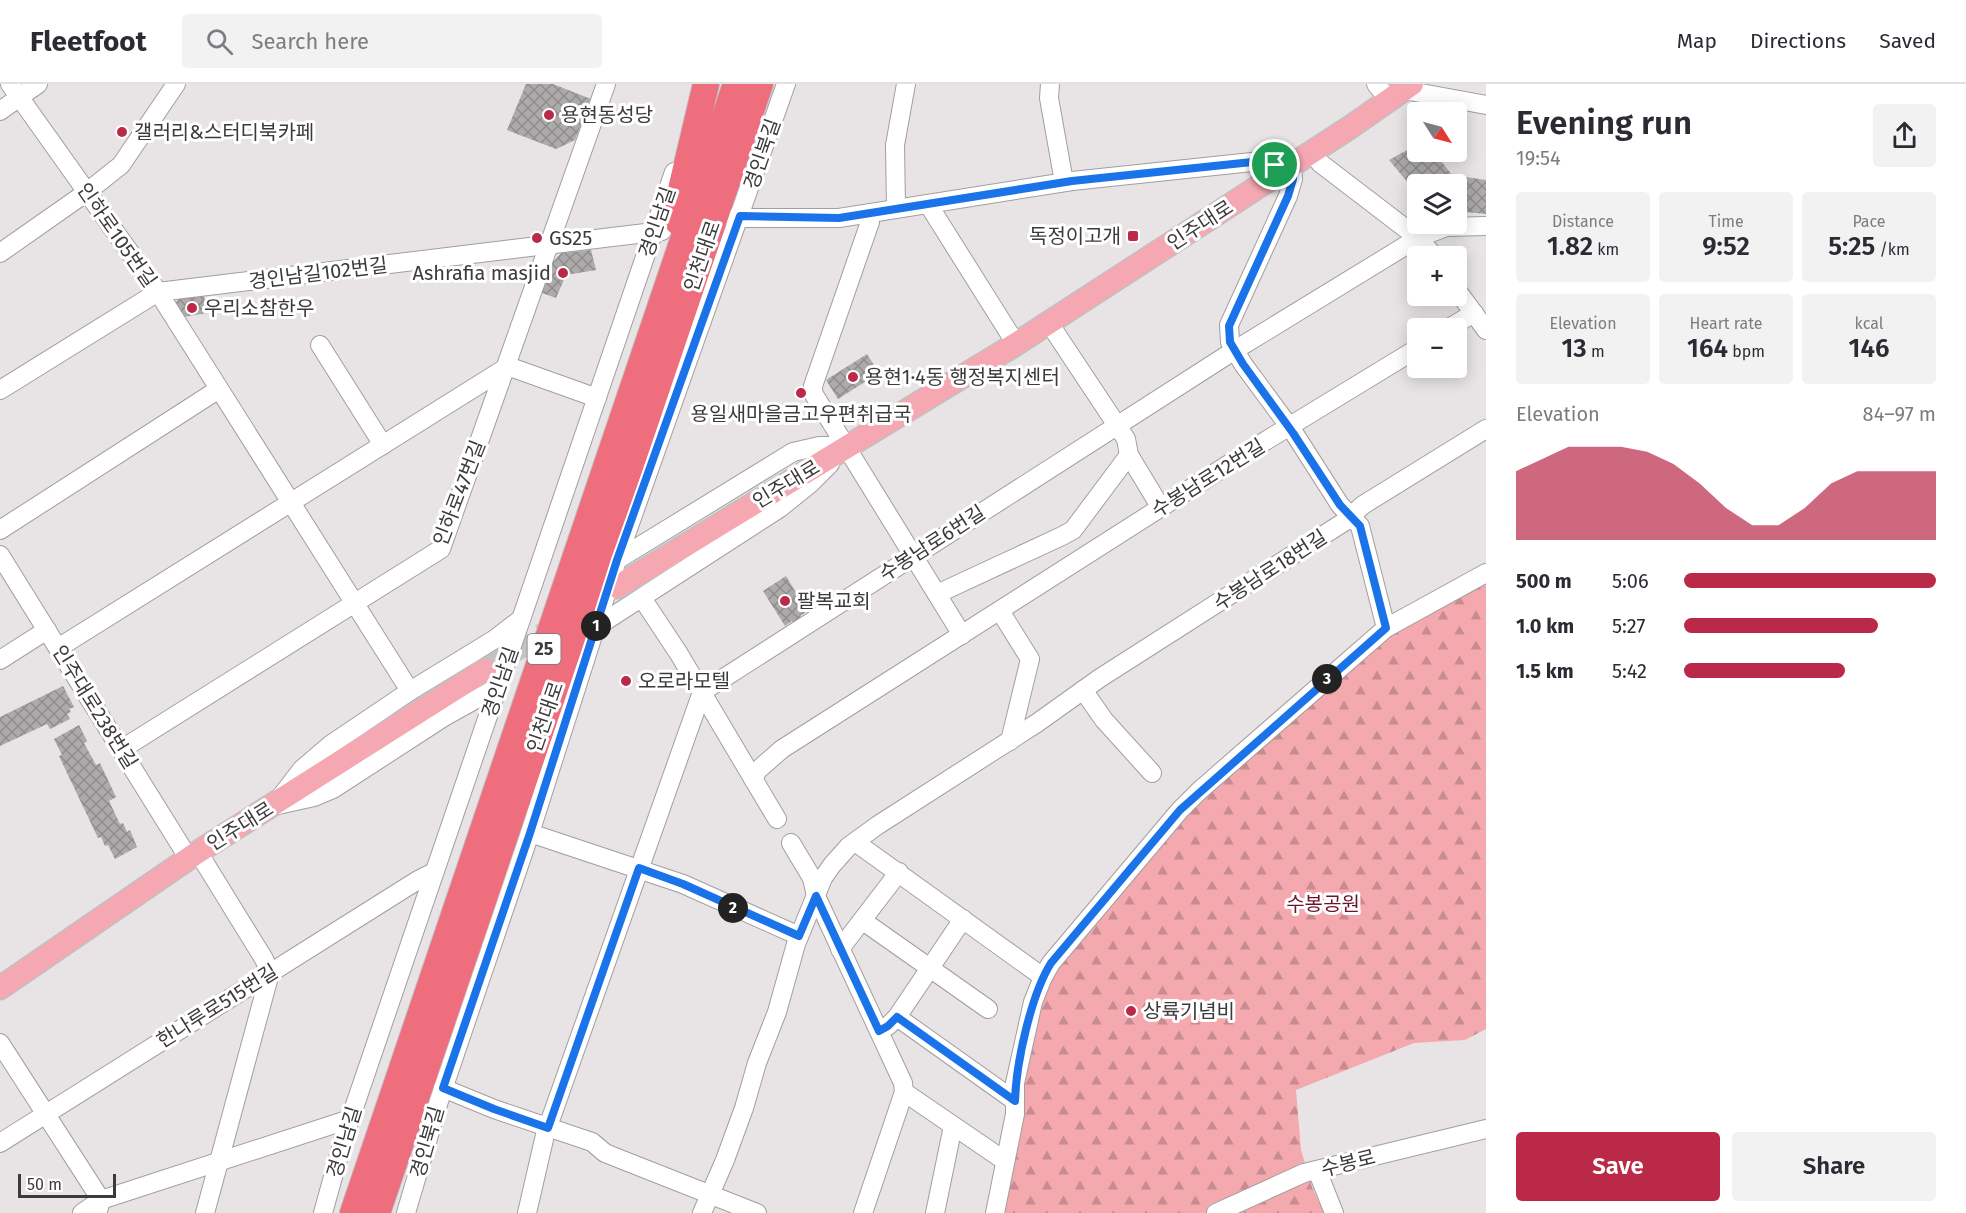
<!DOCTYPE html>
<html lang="en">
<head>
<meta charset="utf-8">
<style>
	:root { --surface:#fff; --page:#f2f2f3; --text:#2b2b33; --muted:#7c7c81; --line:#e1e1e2; --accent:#ba2948 }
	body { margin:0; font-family:"Fira Sans","Noto Sans KR",sans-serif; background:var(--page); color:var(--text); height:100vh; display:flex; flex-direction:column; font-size:22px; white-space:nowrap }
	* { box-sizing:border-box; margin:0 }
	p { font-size:20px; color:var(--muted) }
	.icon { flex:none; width:33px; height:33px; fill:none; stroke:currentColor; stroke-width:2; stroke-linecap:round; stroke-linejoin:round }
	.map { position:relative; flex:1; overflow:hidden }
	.side { display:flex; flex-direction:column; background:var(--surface); width:480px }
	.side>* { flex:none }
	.needle { width:39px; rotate:126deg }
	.fabs { position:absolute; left:1407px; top:18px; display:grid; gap:12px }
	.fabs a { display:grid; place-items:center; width:60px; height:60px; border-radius:6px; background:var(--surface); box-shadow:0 3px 15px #0003; font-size:30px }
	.scale { position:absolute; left:18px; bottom:15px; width:98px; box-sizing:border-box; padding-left:6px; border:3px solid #3c3b3b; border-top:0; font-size:16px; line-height:21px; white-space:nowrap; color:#3c3b3b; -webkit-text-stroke:4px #fff; paint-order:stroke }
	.pin { position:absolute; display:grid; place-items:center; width:51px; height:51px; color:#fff; margin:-26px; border:3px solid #fff; border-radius:50%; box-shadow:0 2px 6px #0007 }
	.km { position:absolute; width:30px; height:30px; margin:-15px; border-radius:50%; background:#222; color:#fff; font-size:16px; line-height:30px; text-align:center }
	.round { display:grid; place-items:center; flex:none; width:63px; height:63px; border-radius:6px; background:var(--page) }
	.head { display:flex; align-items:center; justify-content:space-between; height:102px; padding:0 30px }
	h1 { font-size:33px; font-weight:600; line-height:45px }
	.figures { display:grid; grid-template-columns:repeat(3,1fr); gap:9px; height:102px; padding:6px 30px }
	.figures div { display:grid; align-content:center; border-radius:6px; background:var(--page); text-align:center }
	.figures b { font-size:26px; font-weight:600 }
	.figures small { font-size:16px; font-weight:400 }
	.figures p { font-size:16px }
	.chart { height:168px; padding:12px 30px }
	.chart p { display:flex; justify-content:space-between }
	.chart svg { width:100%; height:108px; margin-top:6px; fill:var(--accent); opacity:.7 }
	.cta { display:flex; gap:12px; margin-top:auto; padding:12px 30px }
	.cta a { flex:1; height:69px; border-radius:6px; background:var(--accent); color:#fff; font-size:24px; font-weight:600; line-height:69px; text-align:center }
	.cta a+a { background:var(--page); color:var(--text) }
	ul { padding:0 30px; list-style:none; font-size:20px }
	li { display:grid; grid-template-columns:96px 72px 1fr; align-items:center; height:45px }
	li i { height:15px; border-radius:8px; background:var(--accent) }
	header { display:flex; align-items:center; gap:36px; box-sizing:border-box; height:84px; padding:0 30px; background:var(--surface); border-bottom:2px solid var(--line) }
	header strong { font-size:28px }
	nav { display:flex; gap:33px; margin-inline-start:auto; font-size:21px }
	.search { width:420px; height:54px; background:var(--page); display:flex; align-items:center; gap:15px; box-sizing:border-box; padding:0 21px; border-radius:6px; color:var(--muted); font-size:22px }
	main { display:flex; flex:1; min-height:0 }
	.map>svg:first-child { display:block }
</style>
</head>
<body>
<header>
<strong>Fleetfoot</strong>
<div class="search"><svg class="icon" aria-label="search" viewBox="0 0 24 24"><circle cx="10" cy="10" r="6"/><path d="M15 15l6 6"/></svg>Search here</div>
<nav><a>Map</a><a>Directions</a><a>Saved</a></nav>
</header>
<main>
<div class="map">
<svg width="1486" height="1129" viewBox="0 0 1486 1129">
	<defs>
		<pattern id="forest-firs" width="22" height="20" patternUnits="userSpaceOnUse" patternTransform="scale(1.5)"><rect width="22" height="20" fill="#f4a9af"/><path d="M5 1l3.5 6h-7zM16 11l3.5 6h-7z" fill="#c78b90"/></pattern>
		<pattern id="building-cross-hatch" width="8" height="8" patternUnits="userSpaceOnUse" patternTransform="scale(1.5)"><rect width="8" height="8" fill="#adaaaa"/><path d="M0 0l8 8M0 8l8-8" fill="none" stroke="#8e8c8c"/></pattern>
	</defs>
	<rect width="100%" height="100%" fill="#e8e4e5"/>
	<polygon fill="url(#forest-firs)" points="1486,496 1486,945 1465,956 1414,959 1296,1006 1301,1066 1312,1103 1324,1129 996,1129 1043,893 1159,754 1387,544"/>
	<g fill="url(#building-cross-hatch)">
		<polygon points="526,0 553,0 591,15 575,56 556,65 507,46"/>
		<polygon points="1418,60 1418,68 1434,68 1452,91 1486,96 1486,130 1456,127 1456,100 1418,100 1418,111 1389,76"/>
		<polygon points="591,166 596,186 566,191 556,214 542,209 546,186 561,169"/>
		<polygon points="204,211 207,229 183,233 175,219 181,213"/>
		<polygon points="867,270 879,289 838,315 826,296"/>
		<polygon points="786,492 807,527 800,532 802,535 793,540 792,537 785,542 763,507"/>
		<polygon points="63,602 74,623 69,625 71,628 67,630 70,635 50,645 47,640 0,662 0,633"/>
		<polygon points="79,641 87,657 84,659 96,681 100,679 116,713 109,717 120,740 123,739 127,748 130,746 137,763 115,775 108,761 105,762 101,753 98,754 59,672 62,671 54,655"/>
	</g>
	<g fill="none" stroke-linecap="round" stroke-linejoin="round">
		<polyline stroke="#c6c2c3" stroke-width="22" stroke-dasharray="22 11" stroke-linecap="butt" points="485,586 560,539"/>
		<g stroke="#a29e9f" stroke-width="20">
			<g id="minor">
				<polyline points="10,0 158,208 410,607"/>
				<polyline points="1050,0 1049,14 1064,98"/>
				<polyline points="1376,0 1389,16"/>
				<polyline points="1404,6 1486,21"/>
				<polyline points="0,27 38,0"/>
				<polyline points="1312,68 1320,79 1418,154 1434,172"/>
				<polyline points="1292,81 1293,95 1288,112 1229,241 1230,258 1243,280 1294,349 1340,421 1360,442 1386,544"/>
				<polyline points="928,120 1016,260"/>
				<polyline points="896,124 895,61 906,0"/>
				<polyline points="870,129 870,138 813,302 813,309 962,551"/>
				<polyline points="733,134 839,134 1072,97 1271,76"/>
				<polyline points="0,169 87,108 121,81 176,0"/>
				<polyline points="1456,205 1486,246"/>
				<polyline points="1049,239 1126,355 1129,371 1161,424"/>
				<polyline points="1449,244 1474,229"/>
				<polyline points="320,261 383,361"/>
				<polyline points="0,306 158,208 662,147"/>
				<polyline points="0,446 219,305"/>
				<polyline points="0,471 189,775"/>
				<polyline points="617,476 793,368 819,362 848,362"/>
				<polyline points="937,510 1062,452 1073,446 1129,371"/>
				<polyline points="642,514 679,570 777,735"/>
				<polyline points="1000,527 1030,575 1010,657"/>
				<polyline points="596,543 780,424 811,399 830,380"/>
				<polyline points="58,564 504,285 513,284 597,314"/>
				<polyline points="0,576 47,546"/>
				<polyline points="1083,606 1104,636 1152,689"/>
				<polyline points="122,665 441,465 606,0"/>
				<polyline points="753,695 758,686 782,665 1262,359 1418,264"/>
				<polyline points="282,711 302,685 330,661 410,607 495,555 521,535"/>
				<polyline points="278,721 314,713 333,705 444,633 498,603"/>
				<polyline points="530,749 683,800 799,852"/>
				<polyline points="855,758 1043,893"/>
				<polyline points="791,759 812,794 816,812 903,999 904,1008 1005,1077"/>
				<polyline points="198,768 264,875 270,889 205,1129"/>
				<polyline points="863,837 988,925"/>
				<polyline points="840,865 899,788"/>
				<polyline points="897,933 1015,1017"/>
				<polyline points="888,942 897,933 963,835"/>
				<polyline points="0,959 101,1116 98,1127"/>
				<polyline points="443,1004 494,1025 592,1058 605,1069 620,1075 757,1129"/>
				<polyline points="0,1059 418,796 434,788"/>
				<polyline points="1317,1086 1334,1129"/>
				<polyline points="82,1129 101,1116 350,1035"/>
				<polyline points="323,1129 344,1053 674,88"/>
				<polyline points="406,1129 439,1017 530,749 617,476 786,0"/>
				<polyline points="527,1129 545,1051 702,608 1235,266 1418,154 1446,143 1486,142"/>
				<polyline points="702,1129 725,1076 744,1024 757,979 777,928 796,860 823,794 832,781 849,762 878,741 1037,639 1100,594 1344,438 1363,421 1486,345"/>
				<polyline points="863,1129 904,1008"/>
				<polyline points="935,1129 953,1042"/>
				<polyline points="995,1129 1015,1030 1015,999 1033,918 1043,893 1051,879 1180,726 1199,707 1386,544 1486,489"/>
				<polyline points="1216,1129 1304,1089 1486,1045"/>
			</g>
		</g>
		<g stroke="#c1c0c0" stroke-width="25">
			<g id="major">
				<polyline points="617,503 1016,260 1349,44 1412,0"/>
				<polyline points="0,904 198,768 485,586"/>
			</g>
		</g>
		<g stroke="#c1c0c0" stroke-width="28">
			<g id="highway">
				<polyline points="678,138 679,114 706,0"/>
				<polyline points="353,1129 736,0"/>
				<polyline points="377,1129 760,0"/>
			</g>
		</g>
		<use href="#minor" stroke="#fff" stroke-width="18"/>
		<use href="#major" stroke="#f5a8b2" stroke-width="22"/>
		<use href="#highway" stroke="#ee6e7e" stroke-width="26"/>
	</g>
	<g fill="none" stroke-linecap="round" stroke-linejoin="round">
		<g stroke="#fff" stroke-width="12">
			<path id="route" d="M1271 76 1275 81 1274 93 1292 81 1293 95 1288 112 1229 242 1230 258 1243 280 1293 349 1340 421 1360 442 1386 544 1180 726 1051 879C1031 911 1016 979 1015 1017L897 933 888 942 879 947 816 812 799 852 683 800 639 784 548 1044 494 1025 443 1004 530 749 617 476 740 132 839 134 1072 97Z"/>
		</g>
		<use href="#route" stroke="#1a73e8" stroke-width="8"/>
	</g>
	<g fill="#ba2948" stroke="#fff" stroke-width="2">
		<circle cx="549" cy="31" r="6"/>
		<circle cx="122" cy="48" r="6"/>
		<rect x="1127" y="146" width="12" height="12" rx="3"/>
		<circle cx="537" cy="154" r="6"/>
		<circle cx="563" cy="189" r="6"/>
		<circle cx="192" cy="224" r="6"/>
		<circle cx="853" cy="293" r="6"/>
		<circle cx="801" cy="309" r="6"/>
		<circle cx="785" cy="517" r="6"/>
		<circle cx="626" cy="597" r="6"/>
		<circle cx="1131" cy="927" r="6"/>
	</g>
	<g text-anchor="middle" stroke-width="6" stroke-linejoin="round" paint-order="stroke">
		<rect fill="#fff" stroke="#767676" stroke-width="1.5" x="527.5" y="550" width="33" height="30" rx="4.5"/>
		<g font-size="18" font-weight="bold" fill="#3c3b3b">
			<text x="544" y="571">25</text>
		</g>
		<g font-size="20" fill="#3c3b3b" stroke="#fff" text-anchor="start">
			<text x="561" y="38">용현동성당</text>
			<text x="134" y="55">갤러리&amp;스터디북카페</text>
			<text x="1121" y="159" text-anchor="end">독정이고개</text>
			<text x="549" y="161">GS25</text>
			<text x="551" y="196" text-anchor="end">Ashrafia masjid</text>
			<text x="204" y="231">우리소참한우</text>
			<text x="865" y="300">용현1·4동 행정복지센터</text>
			<text x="801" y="337" text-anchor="middle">용일새마을금고우편취급국</text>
			<text x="797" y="524">팔복교회</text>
			<text x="638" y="604">오로라모텔</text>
			<text x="1143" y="934">상륙기념비</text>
		</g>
		<g font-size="20" fill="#3c3b3b" stroke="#fff">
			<text transform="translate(762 70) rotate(-71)" y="7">경인북길</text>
			<text transform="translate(657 138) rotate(-71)" y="7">경인남길</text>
			<text transform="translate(1200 141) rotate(-33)" y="7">인주대로</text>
			<text transform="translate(117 151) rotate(55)" y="7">인하로105번길</text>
			<text transform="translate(702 172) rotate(-71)" y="7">인천대로</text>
			<text transform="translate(318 189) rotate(-7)" y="7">경인남길102번길</text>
			<text transform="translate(1208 394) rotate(-32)" y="7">수봉남로12번길</text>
			<text transform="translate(786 400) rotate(-31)" y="7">인주대로</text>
			<text transform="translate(459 409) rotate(-69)" y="7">인하로47번길</text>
			<text transform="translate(932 459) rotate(-33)" y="7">수봉남로6번길</text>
			<text transform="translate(1270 486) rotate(-33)" y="7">수봉남로18번길</text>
			<text transform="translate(500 598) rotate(-71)" y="7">경인남길</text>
			<text transform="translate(95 623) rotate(58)" y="7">인주대로238번길</text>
			<text transform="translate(545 633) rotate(-71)" y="7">인천대로</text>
			<text transform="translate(240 742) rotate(-32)" y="7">인주대로</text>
			<text transform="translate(217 922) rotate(-32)" y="7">한나루로515번길</text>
			<text transform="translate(344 1058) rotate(-73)" y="7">경인남길</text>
			<text transform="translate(427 1058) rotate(-74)" y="7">경인북길</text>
			<text transform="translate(1348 1079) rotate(-14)" y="7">수봉로</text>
		</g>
		<g font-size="20" fill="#6d1327" stroke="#fff">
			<text x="1323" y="827">수봉공원</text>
		</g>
	</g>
</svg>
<div class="fabs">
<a><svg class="needle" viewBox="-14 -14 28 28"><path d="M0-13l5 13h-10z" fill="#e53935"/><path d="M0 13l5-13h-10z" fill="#7c7c81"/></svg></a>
<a><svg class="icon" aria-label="layers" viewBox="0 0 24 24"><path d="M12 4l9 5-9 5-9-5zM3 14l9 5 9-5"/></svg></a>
<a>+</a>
<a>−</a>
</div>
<div class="scale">50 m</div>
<div class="pin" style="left:1275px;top:81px;background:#1e9e55"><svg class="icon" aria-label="arrive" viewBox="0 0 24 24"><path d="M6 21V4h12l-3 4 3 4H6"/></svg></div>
<b class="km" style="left:596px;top:542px">1</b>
<b class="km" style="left:733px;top:824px">2</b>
<b class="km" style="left:1327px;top:595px">3</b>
</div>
<section class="side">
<div class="head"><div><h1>Evening run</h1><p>19:54</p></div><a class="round"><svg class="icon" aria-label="share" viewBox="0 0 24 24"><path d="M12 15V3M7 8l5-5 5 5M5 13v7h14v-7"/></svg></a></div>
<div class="figures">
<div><p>Distance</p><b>1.82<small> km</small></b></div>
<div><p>Time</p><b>9:52</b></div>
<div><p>Pace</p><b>5:25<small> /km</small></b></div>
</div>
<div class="figures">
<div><p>Elevation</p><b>13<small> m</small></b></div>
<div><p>Heart rate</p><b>164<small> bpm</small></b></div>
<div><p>kcal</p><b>146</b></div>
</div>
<div class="chart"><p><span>Elevation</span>84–97 m</p>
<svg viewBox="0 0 160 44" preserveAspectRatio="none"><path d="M0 44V16L10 11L20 6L30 6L40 6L50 8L60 13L70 21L80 31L90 38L100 38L110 31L120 21L130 16L140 16L150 16L160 16V44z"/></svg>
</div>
<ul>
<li><b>500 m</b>5:06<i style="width:100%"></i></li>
<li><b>1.0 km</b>5:27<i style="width:77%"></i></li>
<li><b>1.5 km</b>5:42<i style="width:64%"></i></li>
</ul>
<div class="cta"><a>Save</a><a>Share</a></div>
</section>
</main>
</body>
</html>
